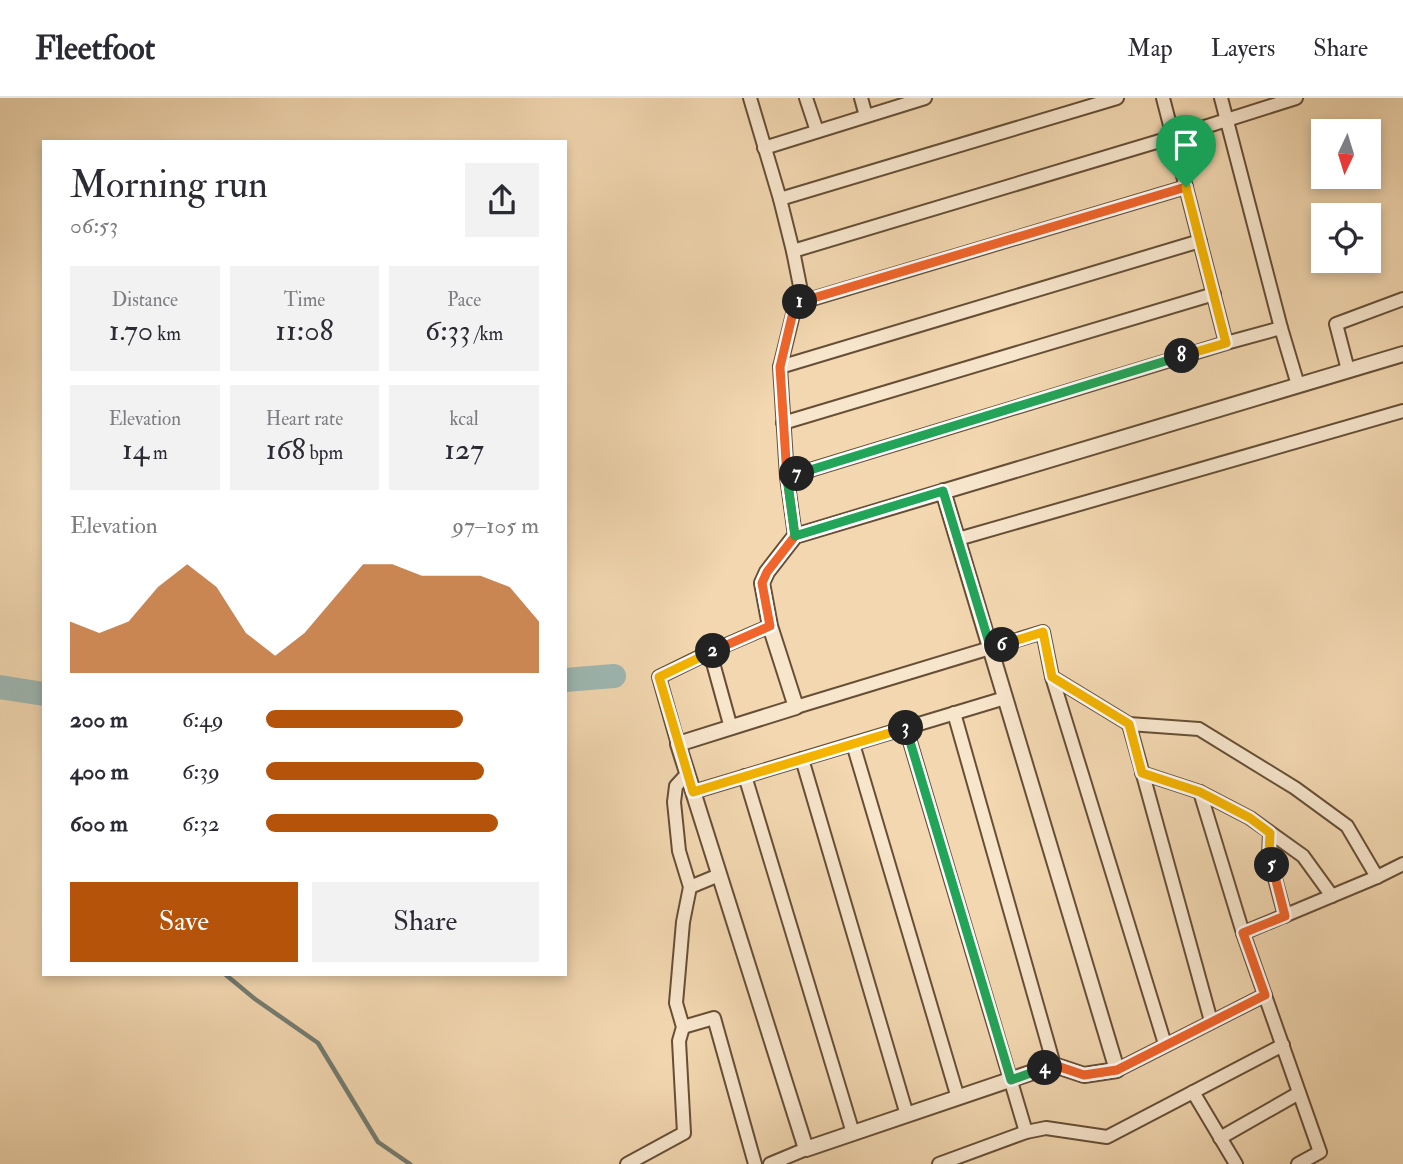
<!DOCTYPE html>
<html lang="en">
<head>
<meta charset="utf-8">
<style>
	:root { --surface:#fff; --page:#f2f2f3; --text:#2b2b33; --muted:#7c7c81; --line:#e1e1e2; --accent:#b45309 }
	body { margin:0; font-family:"IM FELL Double Pica",serif; background:var(--page); color:var(--text); height:100vh; display:flex; flex-direction:column; font-size:26px; white-space:nowrap }
	* { box-sizing:border-box; margin:0 }
	p { font-size:23px; color:var(--muted) }
	.icon { flex:none; width:38px; height:38px; fill:none; stroke:currentColor; stroke-width:2; stroke-linecap:round; stroke-linejoin:round }
	.map { position:relative; flex:1; overflow:hidden }
	.details { position:absolute; left:42px; top:42px; width:525px; height:836px; display:flex; flex-direction:column; background:var(--surface); border-radius:0px; box-shadow:0 4px 10px #0003 }
	.details>* { flex:none }
	.needle { width:46px; rotate:184deg }
	.buttons { position:absolute; left:1311px; top:21px; display:grid; gap:14px }
	.buttons a { display:grid; place-items:center; width:70px; height:70px; border-radius:0px; background:var(--surface); box-shadow:0 4px 10px #0003; font-size:35px }
	.pin { position:absolute; display:grid; place-items:center; width:60px; height:60px; color:#fff; margin:-72px -30px; border-radius:50% 50% 50% 0; rotate:-45deg; box-shadow:0 0 7px #0007 }
	.pin .icon { rotate:45deg }
	.km { position:absolute; width:35px; height:35px; margin:-18px; border-radius:50%; background:#222; color:#fff; font-size:19px; line-height:35px; text-align:center }
	.round { display:grid; place-items:center; flex:none; width:74px; height:74px; border-radius:0px; background:var(--page) }
	.summary { display:flex; align-items:center; justify-content:space-between; height:119px; padding:0 28px }
	h1 { font-size:38px; font-weight:600; line-height:52px }
	.stats { display:grid; grid-template-columns:repeat(3,1fr); gap:10px; height:119px; padding:7px 28px }
	.stats div { display:grid; align-content:center; border-radius:0px; background:var(--page); text-align:center }
	.stats b { font-size:30px; font-weight:600 }
	.stats small { font-size:19px; font-weight:400 }
	.stats p { font-size:19px }
	.chart { height:196px; padding:14px 28px }
	.chart p { display:flex; justify-content:space-between }
	.chart svg { width:100%; height:126px; margin-top:7px; fill:var(--accent); opacity:.7 }
	.action { display:flex; gap:14px; margin-top:auto; padding:14px 28px }
	.action a { flex:1; height:80px; border-radius:0px; background:var(--accent); color:#fff; font-size:28px; font-weight:600; line-height:80px; text-align:center }
	.action a+a { background:var(--page); color:var(--text) }
	ul { padding:0 28px; list-style:none; font-size:23px }
	li { display:grid; grid-template-columns:112px 84px 1fr; align-items:center; height:52px }
	li i { height:18px; border-radius:9px; background:var(--accent) }
	header { display:flex; align-items:center; gap:42px; box-sizing:border-box; height:98px; padding:0 35px; background:var(--surface); border-bottom:2px solid var(--line) }
	header strong { font-size:33px }
	nav { display:flex; gap:38px; margin-inline-start:auto; font-size:24px }
	.map>svg:first-child { display:block }
</style>
</head>
<body>
<header>
<strong>Fleetfoot</strong>
<nav><a>Map</a><a>Layers</a><a>Share</a></nav>
</header>
<div class="map">
<svg width="1403" height="1066" viewBox="0 0 1403 1066">
	<rect width="100%" height="100%" fill="#f2d7b0"/>
	<filter id="stains"><feTurbulence type="fractalNoise" baseFrequency=".00286" numOctaves="4"/><feColorMatrix values="0 0 0 0 .2 0 0 0 0 .09 0 0 0 0 .02 0 0 0 .5 -.17"/></filter>
	<radialGradient id="worn" r=".72"><stop offset=".6" stop-color="#630" stop-opacity="0"/><stop offset="1" stop-color="#630" stop-opacity=".3"/></radialGradient>
	<g fill="none" stroke-linecap="round" stroke-linejoin="round">
		<polyline stroke="#747c71" stroke-width="4.5" points="226,877 255,901 318,945 378,1044 410,1066"/>
		<g stroke="#9db8b3" stroke-width="24">
			<polyline points="565,582 614,578"/>
			<polyline points="0,589 44,596"/>
		</g>
		<g stroke="#664f36" stroke-width="16">
			<g id="minor">
				<polyline points="750,0 780,101 793,153 800,188 780,269 787,379 795,438"/>
				<polyline points="806,0 817,33"/>
				<polyline points="861,0 866,18"/>
				<polyline points="1163,0 1226,245"/>
				<polyline points="1221,0 1281,230 1298,287"/>
				<polyline points="764,50 925,0"/>
				<polyline points="780,101 1117,0"/>
				<polyline points="793,153 1173,39 1296,0"/>
				<polyline points="795,206 1186,89"/>
				<polyline points="780,269 1200,143"/>
				<polyline points="1348,272 1336,226 1403,201"/>
				<polyline points="783,325 1214,196"/>
				<polyline points="787,379 1226,245 1281,230"/>
				<polyline points="958,441 1403,313"/>
				<polyline points="710,554 731,630"/>
				<polyline points="1052,579 1165,946"/>
				<polyline points="796,609 1043,534 1052,579 1129,626 1199,631 1295,690 1347,728 1377,779"/>
				<polyline points="954,615 1054,967"/>
				<polyline points="1129,626 1211,923"/>
				<polyline points="906,630 1026,1034"/>
				<polyline points="678,646 659,579 710,554 770,528"/>
				<polyline points="853,646 958,1000"/>
				<polyline points="802,661 907,1017"/>
				<polyline points="1142,675 1200,694 1250,720 1303,758 1332,798"/>
				<polyline points="745,678 853,1035"/>
				<polyline points="693,694 1005,600"/>
				<polyline points="1200,694 1243,835 1320,1054 1298,1066"/>
				<polyline points="1270,735 1269,758 1285,818"/>
				<polyline points="690,789 719,777"/>
				<polyline points="1243,835 1377,779 1403,766"/>
				<polyline points="683,929 714,920 755,1066"/>
				<polyline points="1117,972 1265,897"/>
				<polyline points="1193,994 1236,1066"/>
				<polyline points="1220,1040 1299,995"/>
				<polyline points="627,1066 684,1035 679,943 683,929 676,905 683,824 690,789 679,753 674,704 676,688 687,676"/>
				<polyline points="770,1066 806,1051"/>
				<polyline points="939,1066 1026,1034 1046,1030 1107,1039 1283,947"/>
			</g>
		</g>
		<g stroke="#664f36" stroke-width="18">
			<polyline id="tertiary" points="943,393 1117,972 1084,977 1054,967 806,1051 678,646 796,609 770,528 762,485 767,474 795,438 1403,256"/>
		</g>
		<use href="#minor" stroke="#f7e5cc" stroke-width="12"/>
		<use href="#tertiary" stroke="#f7e5cc" stroke-width="14"/>
	</g>
	<g fill="none" stroke-linecap="round" stroke-linejoin="round">
		<g stroke="#fff" stroke-width="14">
			<polyline id="split-1" points="800,204 1186,89"/>
		</g>
		<g stroke="#fff" stroke-width="14">
			<polyline id="split-2" points="713,553 770,528 762,485 767,474 795,438 787,379 780,269 795,206 800,204"/>
		</g>
		<g stroke="#fff" stroke-width="14">
			<polyline id="split-3" points="713,553 659,579 693,694 906,630"/>
		</g>
		<g stroke="#fff" stroke-width="14">
			<polyline id="split-4" points="906,630 1011,982 1045,970"/>
		</g>
		<g stroke="#fff" stroke-width="14">
			<polyline id="split-5" points="1045,970 1054,967 1084,977 1117,972 1265,897 1243,835 1285,818 1272,767"/>
		</g>
		<g stroke="#fff" stroke-width="14">
			<polyline id="split-6" points="1002,547 1043,534 1052,579 1129,626 1142,675 1200,694 1250,720 1270,735 1269,758 1272,767"/>
		</g>
		<g stroke="#fff" stroke-width="14">
			<polyline id="split-7" points="797,376 787,379 795,438 943,393 991,551 1002,547"/>
		</g>
		<g stroke="#fff" stroke-width="14">
			<polyline id="split-8" points="797,376 1182,258"/>
		</g>
		<g stroke="#fff" stroke-width="14">
			<polyline id="split-9" points="1182,258 1226,245 1186,89"/>
		</g>
		<use href="#split-1" stroke="#f0652b" stroke-width="9"/>
		<use href="#split-2" stroke="#f0652b" stroke-width="9"/>
		<use href="#split-3" stroke="#f5b400" stroke-width="9"/>
		<use href="#split-4" stroke="#22a559" stroke-width="9"/>
		<use href="#split-5" stroke="#f0652b" stroke-width="9"/>
		<use href="#split-6" stroke="#f5b400" stroke-width="9"/>
		<use href="#split-7" stroke="#22a559" stroke-width="9"/>
		<use href="#split-8" stroke="#22a559" stroke-width="9"/>
		<use href="#split-9" stroke="#f5b400" stroke-width="9"/>
	</g>
	<rect width="100%" height="100%" filter="url(#stains)"/>
	<rect width="100%" height="100%" fill="url(#worn)"/>
</svg>
<div class="buttons">
<a><svg class="needle" viewBox="-14 -14 28 28"><path d="M0-13l5 13h-10z" fill="#e53935"/><path d="M0 13l5-13h-10z" fill="#7c7c81"/></svg></a>
<a><svg class="icon" aria-label="locate" viewBox="0 0 24 24"><circle cx="12" cy="12" r="6"/><path d="M12 2v4M12 18v4M2 12h4M18 12h4"/></svg></a>
</div>
<div class="pin" style="left:1186px;top:89px;background:#1e9e55"><svg class="icon" aria-label="arrive" viewBox="0 0 24 24"><path d="M6 21V4h12l-3 4 3 4H6"/></svg></div>
<b class="km" style="left:800px;top:204px">1</b>
<b class="km" style="left:713px;top:553px">2</b>
<b class="km" style="left:906px;top:630px">3</b>
<b class="km" style="left:1045px;top:970px">4</b>
<b class="km" style="left:1272px;top:767px">5</b>
<b class="km" style="left:1002px;top:547px">6</b>
<b class="km" style="left:797px;top:376px">7</b>
<b class="km" style="left:1182px;top:258px">8</b>
<section class="details">
<div class="summary"><div><h1>Morning run</h1><p>06:53</p></div><a class="round"><svg class="icon" aria-label="share" viewBox="0 0 24 24"><path d="M12 15V3M7 8l5-5 5 5M5 13v7h14v-7"/></svg></a></div>
<div class="stats">
<div><p>Distance</p><b>1.70<small> km</small></b></div>
<div><p>Time</p><b>11:08</b></div>
<div><p>Pace</p><b>6:33<small> /km</small></b></div>
</div>
<div class="stats">
<div><p>Elevation</p><b>14<small> m</small></b></div>
<div><p>Heart rate</p><b>168<small> bpm</small></b></div>
<div><p>kcal</p><b>127</b></div>
</div>
<div class="chart"><p><span>Elevation</span>97–105 m</p>
<svg viewBox="0 0 160 44" preserveAspectRatio="none"><path d="M0 44V26L10 30L20 26L30 14L40 6L50 14L60 30L70 38L80 30L90 18L100 6L110 6L120 10L130 10L140 10L150 14L160 26V44z"/></svg>
</div>
<ul>
<li><b>200 m</b>6:49<i style="width:72%"></i></li>
<li><b>400 m</b>6:39<i style="width:80%"></i></li>
<li><b>600 m</b>6:32<i style="width:85%"></i></li>
</ul>
<div class="action"><a>Save</a><a>Share</a></div>
</section>
</div>
</body>
</html>
